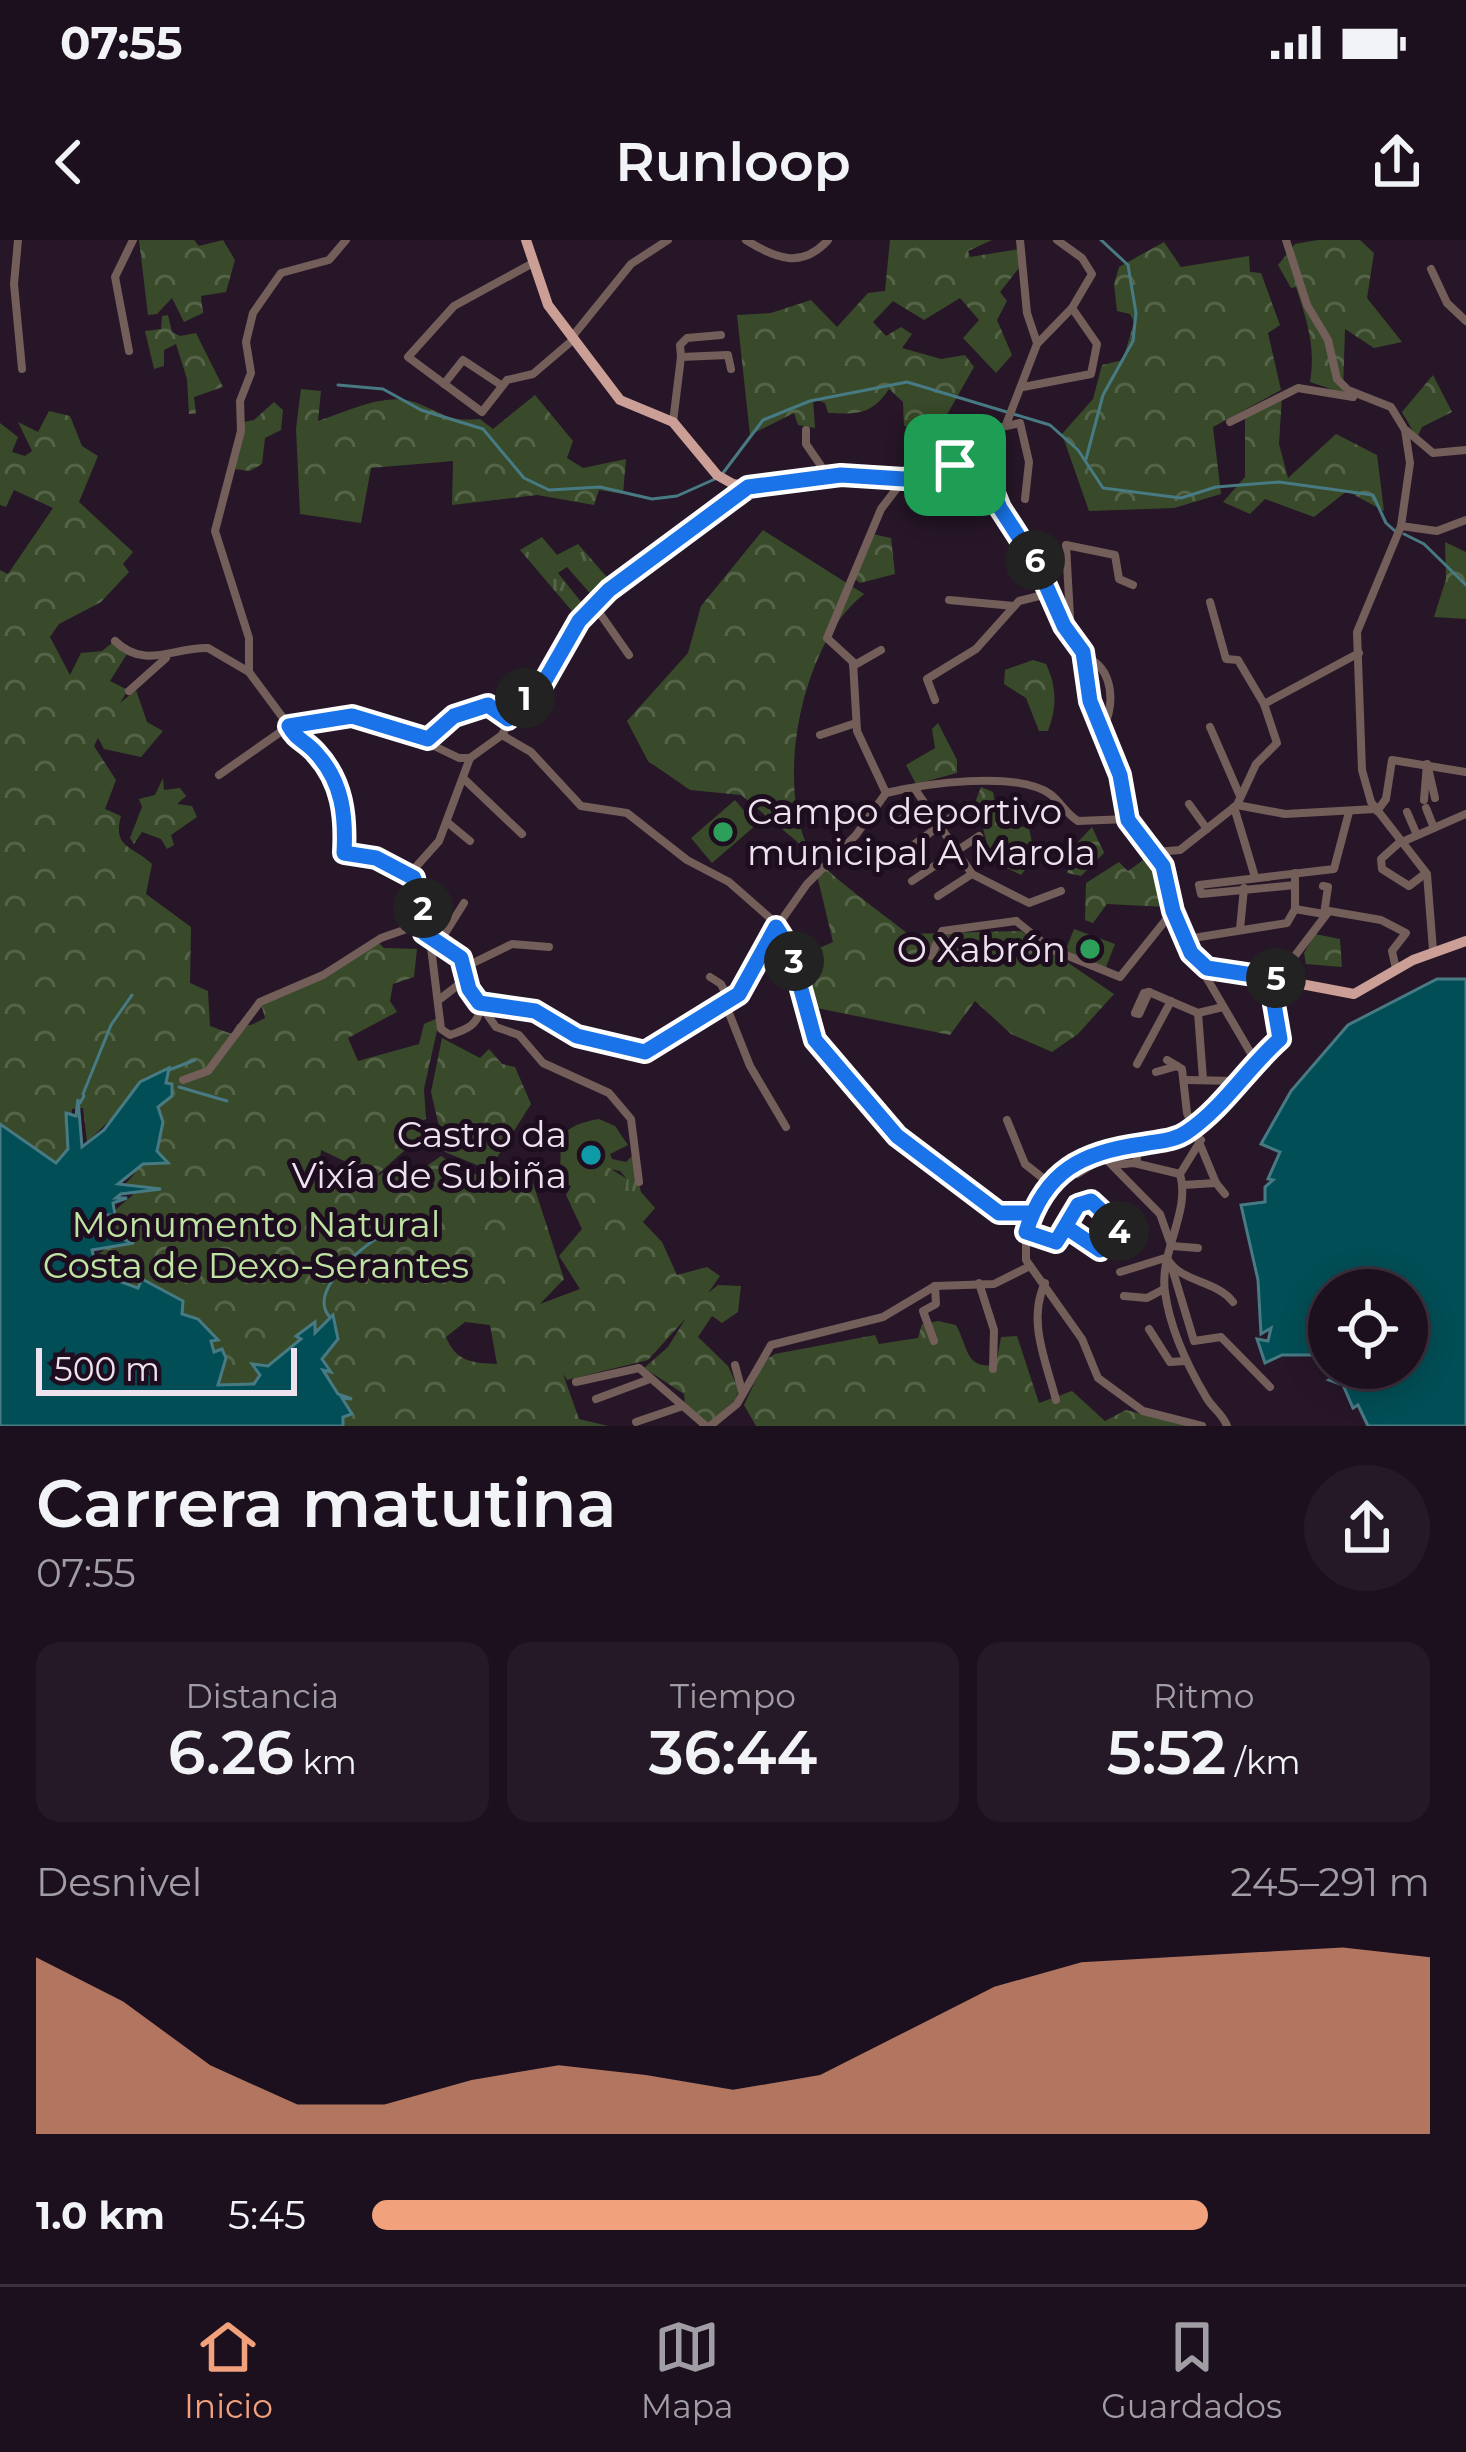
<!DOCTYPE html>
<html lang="es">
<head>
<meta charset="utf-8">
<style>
	:root { --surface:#1d101e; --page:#251927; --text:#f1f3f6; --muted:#a09da4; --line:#3b303c; --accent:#f1a17c }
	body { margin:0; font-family:Montserrat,sans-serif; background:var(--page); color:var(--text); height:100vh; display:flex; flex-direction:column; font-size:45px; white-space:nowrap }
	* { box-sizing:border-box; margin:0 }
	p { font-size:39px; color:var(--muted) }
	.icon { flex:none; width:66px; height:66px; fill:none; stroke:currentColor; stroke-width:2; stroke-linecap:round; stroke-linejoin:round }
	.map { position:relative; height:1186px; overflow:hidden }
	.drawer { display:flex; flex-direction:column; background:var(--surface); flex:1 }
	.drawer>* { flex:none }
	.tools { position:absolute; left:1308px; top:1029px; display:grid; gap:24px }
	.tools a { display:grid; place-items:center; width:120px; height:120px; border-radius:50%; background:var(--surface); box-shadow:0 6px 30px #0003,0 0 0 3px var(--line); font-size:60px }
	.scale { position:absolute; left:36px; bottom:30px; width:261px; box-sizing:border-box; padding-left:12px; border:6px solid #ede2ee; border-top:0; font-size:33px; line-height:42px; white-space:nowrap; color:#ede2ee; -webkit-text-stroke:9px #1d0d1f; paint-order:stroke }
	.pin { position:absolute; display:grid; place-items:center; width:102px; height:102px; color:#fff; margin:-51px; border-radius:24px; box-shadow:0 6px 18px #0006 }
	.km { position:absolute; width:60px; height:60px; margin:-30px; border-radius:50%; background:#222; color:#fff; font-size:33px; line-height:60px; text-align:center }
	.round { display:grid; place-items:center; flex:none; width:126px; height:126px; border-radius:63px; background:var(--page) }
	.overview { display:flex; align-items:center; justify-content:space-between; height:204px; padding:0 36px }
	h1 { font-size:66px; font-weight:600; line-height:90px }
	.figures { display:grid; grid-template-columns:repeat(3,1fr); gap:18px; height:204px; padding:12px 36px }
	.figures div { display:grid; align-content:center; border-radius:24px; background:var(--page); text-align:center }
	.figures b { font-size:60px; font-weight:600 }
	.figures small { font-size:33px; font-weight:400 }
	.figures p { font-size:33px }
	.chart { height:336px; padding:24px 36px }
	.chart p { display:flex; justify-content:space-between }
	.chart svg { width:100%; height:216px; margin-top:12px; fill:var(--accent); opacity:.7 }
	ul { padding:0 36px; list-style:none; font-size:39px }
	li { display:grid; grid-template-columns:192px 144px 1fr; align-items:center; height:90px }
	li i { height:30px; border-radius:15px; background:var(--accent) }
	.status { display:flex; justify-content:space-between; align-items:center; height:84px; padding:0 60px; background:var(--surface); direction:ltr }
	.status svg { height:33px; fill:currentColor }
	header { display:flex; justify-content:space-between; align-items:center; height:156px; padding:0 36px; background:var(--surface); font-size:54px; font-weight:600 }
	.tab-bar { display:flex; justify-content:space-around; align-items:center; height:168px; border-top:3px solid var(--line); background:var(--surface); font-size:33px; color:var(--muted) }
	.tab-bar a { display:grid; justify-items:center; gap:6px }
	.tab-bar .selected { color:var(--accent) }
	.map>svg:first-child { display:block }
</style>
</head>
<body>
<div class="status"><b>07:55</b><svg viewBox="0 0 49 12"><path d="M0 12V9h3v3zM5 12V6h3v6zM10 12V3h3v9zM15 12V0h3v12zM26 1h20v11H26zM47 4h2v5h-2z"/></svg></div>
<header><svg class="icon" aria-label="back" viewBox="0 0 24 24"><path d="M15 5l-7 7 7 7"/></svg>Runloop<svg class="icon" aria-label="share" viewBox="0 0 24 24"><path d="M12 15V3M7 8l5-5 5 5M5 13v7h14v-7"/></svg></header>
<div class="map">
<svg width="1466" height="1186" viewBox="0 0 1466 1186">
	<defs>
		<pattern id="grass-tufts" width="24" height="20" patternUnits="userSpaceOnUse" patternTransform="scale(3)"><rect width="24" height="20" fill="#384a29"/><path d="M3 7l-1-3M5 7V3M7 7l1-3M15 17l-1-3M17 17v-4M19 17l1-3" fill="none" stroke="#556448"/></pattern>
		<pattern id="forest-crowns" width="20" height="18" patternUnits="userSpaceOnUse" patternTransform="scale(3)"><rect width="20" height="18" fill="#384a29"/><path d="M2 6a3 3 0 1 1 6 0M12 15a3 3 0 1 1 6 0" fill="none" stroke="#556448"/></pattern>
	</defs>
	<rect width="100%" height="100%" fill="#271628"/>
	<g fill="url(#grass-tufts)">
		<polygon points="542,297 557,315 578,304 613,344 595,359 567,327 558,333 586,368 577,377 520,310"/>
		<path d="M599 879 615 886 628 905 610 914 612 919 626 922 632 916 641 952 655 968 643 982 622 961 626 938 620 931 584 924 596 936 593 943 570 946 559 938C565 904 549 888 599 879Z"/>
	</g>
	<g fill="url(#forest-crowns)" fill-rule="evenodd">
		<polygon points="139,0 194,0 199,6 223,0 235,20 226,52 201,56 203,73 184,82 172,58 157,74 148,75"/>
		<path d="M890 0H992L968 11 970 17 1019 9V28L1000 52 1007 61 997 80 1012 115 996 133 963 98 979 80 960 58 924 80 893 61 873 82 886 96 901 87 912 94 902 108 941 119 965 115 974 127 936 194 904 186 903 162 889 149C871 176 856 174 828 173L825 163 813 159 815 188 798 185 794 173 750 195 737 75 771 73 811 60 837 87 868 53 885 51Z"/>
		<path d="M1318 0H1360L1374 13 1367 58 1402 102 1374 108 1345 89 1343 153 1310 142C1316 107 1307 81 1296 47L1291 48 1278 25 1295 4Z"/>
		<polygon points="1164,2 1181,27 1249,16 1250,32 1261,33 1280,85 1268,93 1281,150 1213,187 1221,254 1174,268 1089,271 1062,194 1093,159 1102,125 1123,120 1134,82 1130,74 1117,71 1114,44 1119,27"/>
		<polygon points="168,75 172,92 180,96 196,93 223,147 194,157 196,174 189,174 187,139 176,104 164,110 164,126 154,129 145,91 161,89 162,76"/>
		<polygon points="1433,135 1452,172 1422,187 1417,198 1402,172"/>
		<path d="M301 149 321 151 318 181C346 172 385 152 414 162 444 173 446 182 480 179L493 189 535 155 573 201 567 218 583 228 626 219 623 254 599 250 594 265 537 255 452 265 453 221 371 228 361 283 300 274 296 189Z"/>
		<polygon points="1282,155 1279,204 1288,238 1336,194 1377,215 1384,271 1347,251 1314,277 1265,259 1250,274 1223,262 1245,237 1245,177"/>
		<polygon points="274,162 283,170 281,190 265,198 262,224 250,231 235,229 244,182 254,180"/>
		<path d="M49 171 70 176 82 206 98 216 79 262 133 312 123 324 129 332 101 362 59 384 50 397 70 435 81 413 102 411 113 402 127 414 110 441 128 450 120 463 136 450 147 482 163 491 141 517 104 509 98 498 94 506 116 540 105 569 121 576C112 608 133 606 152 624L146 654 191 687 190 743 208 751 210 786 232 794 237 784 251 785 265 778 261 764 379 703 384 708 417 709 414 737 393 744 390 761 397 772 348 798 358 821 419 804 424 784 440 777 424 849 426 879 417 883 424 893 376 936 321 910 320 919C349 937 363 949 392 927L421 930 441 916 466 933 532 940 564 1039 540 1064 580 1049 559 1016 582 989 566 955 579 933 593 942 596 935 586 932 584 924 591 929 603 924 627 939 623 961 662 1002 677 1035 707 1027 720 1036 708 1053 718 1045 741 1046 738 1072 722 1083 712 1076 698 1097 728 1126 739 1150 735 1160 707 1185 685 1165 684 1154 644 1128 668 1107 686 1078 648 1120 567 1140 563 1134 579 1179 608 1186H335L320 1128 324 1113 233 1159 106 1049 92 1019 112 1004 97 999 92 978H106L135 953 123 946C157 915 144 893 163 859L134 857 87 902 83 868 72 869 68 910 60 929 0 896V330L8 334 53 268 14 250 6 267 0 265V183L18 197 12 212 25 216 32 211 18 182 38 192ZM465 1082 490 1085 497 1124C473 1123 456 1122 446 1097Z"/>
		<path d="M763 290 864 354C803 401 774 540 809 610 818 628 889 678 908 694L1021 691 1114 754 1078 794 1052 812 1011 794 975 761 950 795 807 766 796 718 833 702 812 614 741 555 690 550 648 521 627 481 688 413 701 366Z"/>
		<polygon points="872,294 891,298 895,334 860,343 854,338"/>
		<polygon points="1445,302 1466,312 1466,379 1434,377 1446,339"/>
		<path d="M1033 420 1046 424C1057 447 1057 467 1048 491H1039L1026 458 1004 444 1005 430Z"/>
		<polygon points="938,483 957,520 957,533 916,544 906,525 935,508 932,489"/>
		<polygon points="163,538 164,550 180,548 186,556 177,564 192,566 197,577 171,595 174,605 167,609 161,599 142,592 134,604 130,598 142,567 139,559 155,555"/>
		<polygon points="981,547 993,552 999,582 1029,588 1035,617 1021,635 991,620 976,560"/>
		<polygon points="1092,587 1104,613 1081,636 1067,633 1078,602"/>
		<polygon points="1145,607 1155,617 1166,667 1107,664 1093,683 1085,680 1086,643 1119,622 1128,631 1142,621"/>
		<polygon points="1315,694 1340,699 1342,727 1306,724 1304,713"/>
		<polygon points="442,798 480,818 489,809 502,824 515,827 531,864 489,930 445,912 431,852"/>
		<path d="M938 1081 956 1085C969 1109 965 1129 996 1125L1001 1097 1017 1096 1039 1163 1072 1151 1105 1181 1126 1170 1188 1186H756L744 1165 765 1120 775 1114 875 1095 879 1104 918 1098 922 1084Z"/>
	</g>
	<g fill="#384a29">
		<polygon points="735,560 756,585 712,623 691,598"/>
		<polygon points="1074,689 1115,704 1105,730 1064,714"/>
	</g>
	<g fill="#024e56" stroke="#487a84" stroke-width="3">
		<polygon points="1437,739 1466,739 1466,1186 1368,1186 1358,1165 1353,1168 1343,1145 1329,1140 1340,1134 1339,1128 1407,1128 1407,1050 1329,1050 1329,1115 1282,1115 1265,1123 1257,1099 1268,1101 1271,1088 1261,1094 1258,1040 1241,965 1265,962 1265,947 1273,940 1268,939 1280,912 1261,904 1291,851 1348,785"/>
		<polygon points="169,828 166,843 172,844 172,856 158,867 163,882 157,911 168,923 143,924 118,944 161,949 121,954 116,958 127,958 113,963 115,975 99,975 97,990 134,1003 92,1010 96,1026 128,1025 116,1033 119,1041 138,1048 142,1039 183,1061 182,1074 198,1079 218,1100 211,1101 214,1112 222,1109 226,1118 218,1145 254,1144 260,1135 252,1124 268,1126 301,1099 296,1096 315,1082 315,1093 333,1075 338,1099 322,1119 331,1132 323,1130 338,1154 352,1159 342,1158 352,1174 343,1177 343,1186 0,1186 0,884 56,923 68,909 66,873 76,876 78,859 82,907 104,890 140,842"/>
	</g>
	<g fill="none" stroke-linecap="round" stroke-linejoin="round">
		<g stroke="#487a84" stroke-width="3">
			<polyline points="338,145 383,149 421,170 483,189 524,238 549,250 600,247 652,259 677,256 715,239"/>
			<polyline points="1086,219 1103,155 1133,101 1136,73 1128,25 1101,0"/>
			<polyline points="723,233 763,180 810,161 907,142 1050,185 1078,210 1103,248 1181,258 1216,247 1279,242 1373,255 1386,283 1395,291"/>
			<polyline points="1404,294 1424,304 1466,345"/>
			<polyline points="169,830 195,820"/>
			<polyline points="179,847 227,861"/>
			<polyline points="83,854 111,785 132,755"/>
			<polyline points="80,863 84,856"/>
			<path d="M329 1076C308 1051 361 1007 381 996"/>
		</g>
		<g stroke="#735e59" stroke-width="8">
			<polyline points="18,0 14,44 22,129"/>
			<polyline points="346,0 329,20 281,33 253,73 246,102 251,133 240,161 241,191 215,291 249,398 249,432 289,486 352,476 380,480 459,518 470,518 502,495 518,465 552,431 579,381 609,349 748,247"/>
			<path d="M746 0C776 19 802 29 828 0"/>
			<polyline points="1020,0 1027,73 1037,103"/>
			<polyline points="1286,0 1307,65 1328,100 1337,139 1348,150 1391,167 1405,190 1410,223 1401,286 1357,392 1362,530 1371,562 1427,634 1433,710"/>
			<polyline points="533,23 454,66 408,117 482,172 507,140 533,134 574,99"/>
			<polyline points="1431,29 1447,63 1466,81"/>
			<polyline points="572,97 631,24 668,0"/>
			<polyline points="129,111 115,37 133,0"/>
			<polyline points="681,117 680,105 687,98 721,95"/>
			<polyline points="444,144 463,120 501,145"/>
			<polyline points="1023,147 1091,134 1097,104 1072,68"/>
			<polyline points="673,182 681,117 728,115 731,129"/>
			<polyline points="1007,182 1037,104 1072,68 1092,34 1082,18 1057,0"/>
			<polyline points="1230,182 1298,148 1353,157"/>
			<polyline points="806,190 806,204 828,236"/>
			<polyline points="1407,191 1433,213 1466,210"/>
			<polyline points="955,225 955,198 1020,183 1029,222 1025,259"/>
			<polyline points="1401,286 1437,291 1466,280"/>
			<polyline points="949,360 1014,366"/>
			<polyline points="1210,362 1226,419 1238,420 1264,464"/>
			<polyline points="594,365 629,415"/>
			<polyline points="1071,395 1066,305 1115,315 1119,339 1133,345"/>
			<path d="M115 401C145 430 173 407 208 408L249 432"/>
			<path d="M1084 416C1115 428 1116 467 1101 492"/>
			<polyline points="853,426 881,410"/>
			<polyline points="129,451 166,418"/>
			<polyline points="935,460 927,439 976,409 1019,361 1051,353"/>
			<polyline points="1210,487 1240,556"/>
			<polyline points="502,495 531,512 581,566 627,573 687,620 729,642 778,685"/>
			<polyline points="820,495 856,483"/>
			<polyline points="428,499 454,476 488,465 508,479"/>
			<polyline points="470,518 439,601 414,629 424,693 461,718 469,749 496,787 519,795 543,823 609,853 631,879 639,942"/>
			<polyline points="1429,532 1435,558"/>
			<path d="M219 535 289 486C296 500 306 501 316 513 343 542 346 577 344 613L377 618 414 638"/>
			<polyline points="463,538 522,594"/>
			<polyline points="915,549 972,634 1029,663 1061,651"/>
			<polyline points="886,553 857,491 853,422 827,398 881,269 904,239"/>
			<polyline points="1424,560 1427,524"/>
			<polyline points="1189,564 1207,589"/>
			<polyline points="1237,565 1256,524 1277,503 1264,464 1359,413"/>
			<polyline points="1234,567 1255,637"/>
			<polyline points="1426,568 1434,588"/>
			<polyline points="1377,571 1386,559 1392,520 1466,532"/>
			<polyline points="1407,572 1417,595"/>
			<polyline points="447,582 470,601"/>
			<polyline points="894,584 924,564"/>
			<polyline points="1401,601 1381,619 1382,629 1409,646 1426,633"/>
			<polyline points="1402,602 1466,574"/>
			<polyline points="904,612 969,564"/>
			<polyline points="1156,612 1180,610 1237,565 1285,574 1375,569"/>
			<polyline points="1295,633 1295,669"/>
			<polyline points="912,641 979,596"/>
			<polyline points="1295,645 1201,654 1199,645 1334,629 1349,572"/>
			<polyline points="938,656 972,634"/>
			<polyline points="1016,681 1051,709 1120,737 1173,671"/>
			<polyline points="776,687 795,725 815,800 897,896 999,973 1032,973"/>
			<polyline points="1240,689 1244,648"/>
			<path d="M430 699 441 789 450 795C468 789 478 785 481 766"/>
			<polyline points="1187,699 1287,683 1295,669 1324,674 1328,647 1323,646"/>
			<polyline points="439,703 464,663"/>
			<polyline points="931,716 942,691 1016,681"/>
			<polyline points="465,727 512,704 549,707"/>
			<polyline points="1202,730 1256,822"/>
			<polyline points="710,737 721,744 729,761"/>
			<polyline points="1149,752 1198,773 1223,767"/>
			<polygon points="1149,752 1139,774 1135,773 1144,753"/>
			<polyline points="440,759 466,739"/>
			<path d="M479 763 535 771 595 802 654 809 739 754 766 702 807 644 856 595 886 553C923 544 1017 530 1050 554 1060 561 1066 574 1078 581L1128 579"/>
			<polyline points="725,763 750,826 786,887"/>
			<polyline points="1198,773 1203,839"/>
			<polyline points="1167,820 1182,829 1187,873 1216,943 1225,954"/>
			<polyline points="1137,824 1171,761"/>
			<polyline points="1156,832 1177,826"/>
			<polyline points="183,840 208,831 260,762 323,735 381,698 421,684"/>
			<polyline points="1186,840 1238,841"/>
			<polyline points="1007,880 1025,924 1049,943"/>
			<path d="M1201 900 1180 934C1191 972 1159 1012 1165 1052 1170 1089 1187 1125 1206 1157 1212 1168 1223 1174 1227 1186"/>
			<polyline points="1098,911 1160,974 1171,1005"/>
			<polyline points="1136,923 1138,911"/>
			<polyline points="1113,925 1134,923 1180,934"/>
			<polyline points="1077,934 1101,919"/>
			<polyline points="1183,945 1216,943"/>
			<polyline points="1026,992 1056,1002 1066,987 1096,1011 1119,991 1087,959 1066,987"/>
			<polyline points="1172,1006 1198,1008"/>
			<path d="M1167 1018C1180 1043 1217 1040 1233 1062"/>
			<polyline points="1172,1028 1194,1101 1221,1097 1270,1147"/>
			<polyline points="1120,1032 1165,1018"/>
			<polyline points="979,1043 994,1090 993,1129"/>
			<path d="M1045 1043C1027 1081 1046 1121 1056 1160"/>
			<polyline points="1124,1056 1147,1058 1164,1049"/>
			<polyline points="1149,1089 1170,1122 1185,1121"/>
			<polyline points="934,1101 923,1071 936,1064 935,1046"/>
			<polyline points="735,1125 742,1151"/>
			<polyline points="576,1142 639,1128 706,1186"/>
			<polyline points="596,1159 650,1139"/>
			<polyline points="636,1182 680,1167"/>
			<polyline points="710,1186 737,1164 771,1105 883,1077 935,1046 994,1044 1030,1026"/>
			<polyline points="1202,1186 1143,1171 1098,1138 1082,1099 1026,1020 1026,992 1049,943 1074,921 1185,894 1280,799 1275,742 1329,671 1381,680 1406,693 1392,711 1396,729"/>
		</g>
		<polyline stroke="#cc9f96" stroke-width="10" points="526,0 548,65 620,160 673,182 717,235 733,244 748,247 841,235 904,239 968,224 985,231 1005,279 1037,325 1063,386 1083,412 1090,462 1120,535 1128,579 1160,618 1173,671 1200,725 1354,754 1413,720 1466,701"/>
	</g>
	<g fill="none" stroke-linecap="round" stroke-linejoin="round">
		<g stroke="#fff" stroke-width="24">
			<path id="route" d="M955 225 904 239 841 235 748 247 609 350 579 381 543 444 508 479 488 465 454 476 428 499 352 476 289 486C296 500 306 501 316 513 343 542 346 577 344 613L376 618 414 638 424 693 461 718 469 749 479 763 535 771 577 796 645 812 739 754 776 687 790 709 815 800 897 896 999 973H1032L1026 992 1056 1002 1078 965 1091 961 1119 987 1100 1010 1066 987 1056 1002 1026 992C1045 931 1082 912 1143 904 1158 901 1174 901 1187 892 1223 868 1248 827 1280 799L1274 764 1279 739 1207 728 1191 713 1173 671 1163 626 1128 580 1120 535 1090 461 1083 412 1064 386 1037 325 1000 268 985 231 955 225"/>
		</g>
		<use href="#route" stroke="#1a73e8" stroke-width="15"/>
	</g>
	<g fill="#2e9e5b" stroke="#1d0d1f" stroke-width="4.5">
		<circle cx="723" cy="592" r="12"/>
		<circle cx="1090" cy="709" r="12"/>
	</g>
	<circle fill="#0f9aa8" stroke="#1d0d1f" stroke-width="4.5" cx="591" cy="915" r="12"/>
	<g text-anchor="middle" stroke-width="10" stroke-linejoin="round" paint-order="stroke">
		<g font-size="36" fill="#ede2ee" stroke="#1d0d1f" text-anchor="end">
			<text x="747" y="584" text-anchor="start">Campo deportivo<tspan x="747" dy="41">municipal A Marola</tspan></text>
			<text x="1066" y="722">O Xabrón</text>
			<text x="567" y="907">Castro da<tspan x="567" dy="41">Vixía de Subiña</tspan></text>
		</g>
		<g font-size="36" fill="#bfe4a2" stroke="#1d0d1f">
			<text x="256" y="997">Monumento Natural<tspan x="256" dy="41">Costa de Dexo-Serantes</tspan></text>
		</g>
	</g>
</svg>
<div class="tools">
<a><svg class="icon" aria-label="locate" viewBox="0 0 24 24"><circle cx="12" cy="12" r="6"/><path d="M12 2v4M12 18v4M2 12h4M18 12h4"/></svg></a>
</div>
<div class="scale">500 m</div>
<div class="pin" style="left:955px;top:225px;background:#1e9e55"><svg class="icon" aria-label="arrive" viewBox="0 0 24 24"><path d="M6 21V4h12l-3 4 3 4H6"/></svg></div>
<b class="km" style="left:525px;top:458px">1</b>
<b class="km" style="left:423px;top:668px">2</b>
<b class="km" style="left:794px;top:721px">3</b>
<b class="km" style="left:1119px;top:991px">4</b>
<b class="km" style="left:1276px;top:738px">5</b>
<b class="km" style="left:1035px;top:320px">6</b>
</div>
<section class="drawer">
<div class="overview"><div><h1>Carrera matutina</h1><p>07:55</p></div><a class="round"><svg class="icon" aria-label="share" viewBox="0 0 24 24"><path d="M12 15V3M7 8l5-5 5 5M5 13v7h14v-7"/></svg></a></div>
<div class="figures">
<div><p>Distancia</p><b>6.26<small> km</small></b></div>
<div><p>Tiempo</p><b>36:44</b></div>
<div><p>Ritmo</p><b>5:52<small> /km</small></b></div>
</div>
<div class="chart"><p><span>Desnivel</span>245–291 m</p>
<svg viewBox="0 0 160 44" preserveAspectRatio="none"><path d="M0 44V8L10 17L20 30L30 38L40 38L50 33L60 30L70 32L80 35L90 32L100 23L110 14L120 9L130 8L140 7L150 6L160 8V44z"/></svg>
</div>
<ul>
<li><b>1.0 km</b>5:45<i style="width:79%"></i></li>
</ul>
</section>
<nav class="tab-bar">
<a class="selected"><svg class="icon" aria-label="home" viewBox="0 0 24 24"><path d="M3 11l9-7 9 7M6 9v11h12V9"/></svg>Inicio</a>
<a><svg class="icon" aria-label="map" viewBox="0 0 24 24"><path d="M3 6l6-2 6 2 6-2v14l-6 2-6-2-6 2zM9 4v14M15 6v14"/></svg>Mapa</a>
<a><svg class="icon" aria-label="saved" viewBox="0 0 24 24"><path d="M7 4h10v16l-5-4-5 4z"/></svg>Guardados</a>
</nav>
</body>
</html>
